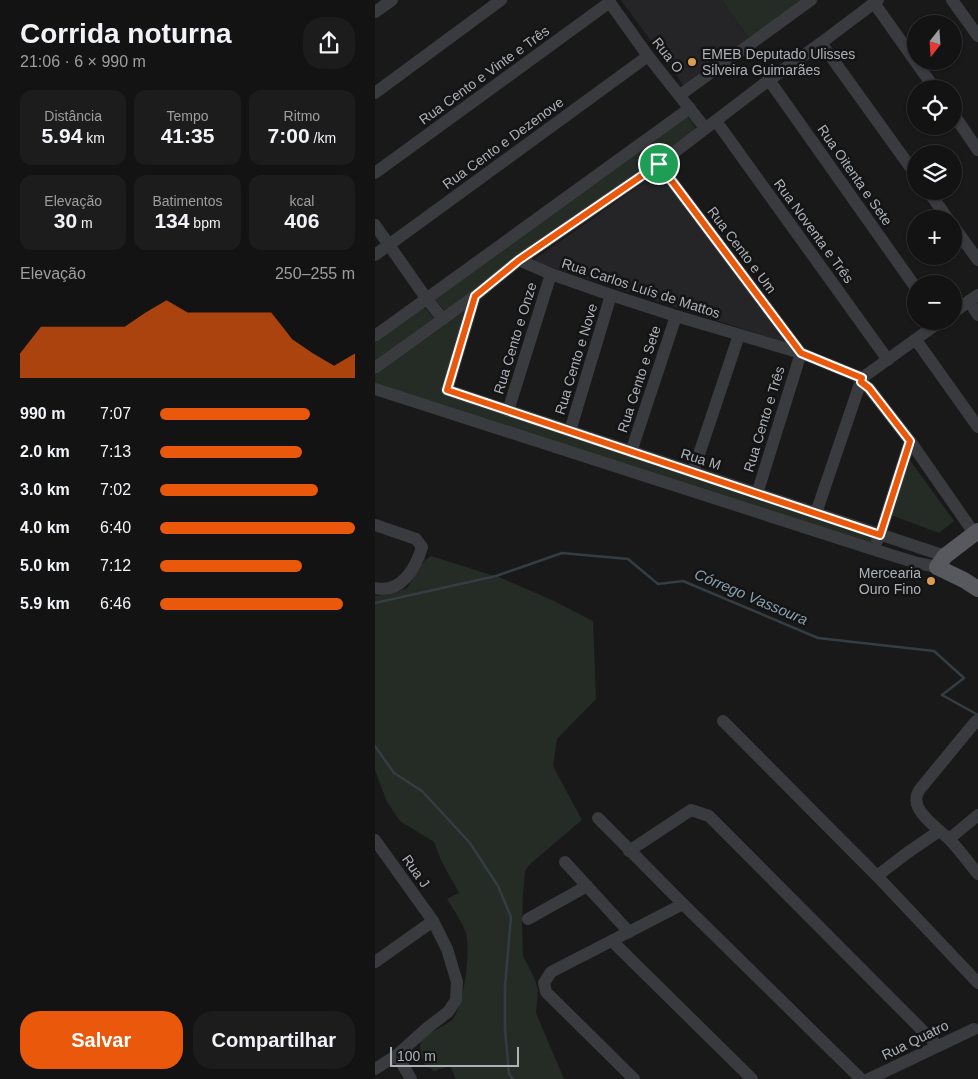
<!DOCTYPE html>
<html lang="pt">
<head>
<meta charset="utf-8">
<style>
	:root { --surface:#131314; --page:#1c1c1d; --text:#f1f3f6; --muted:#9d9ea0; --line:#323234; --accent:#ea580c }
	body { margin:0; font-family:Arial,sans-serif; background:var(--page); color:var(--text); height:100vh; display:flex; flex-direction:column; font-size:19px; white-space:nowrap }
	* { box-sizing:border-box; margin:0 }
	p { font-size:16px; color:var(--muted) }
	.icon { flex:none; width:28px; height:28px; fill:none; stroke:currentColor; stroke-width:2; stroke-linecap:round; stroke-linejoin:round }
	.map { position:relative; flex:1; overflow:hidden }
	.details { display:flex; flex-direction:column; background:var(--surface); width:375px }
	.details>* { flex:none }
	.needle { width:32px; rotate:197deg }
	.fabs { position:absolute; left:532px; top:15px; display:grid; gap:10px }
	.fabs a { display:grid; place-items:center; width:55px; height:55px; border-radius:50%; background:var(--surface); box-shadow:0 1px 4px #0004,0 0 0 1px var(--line); font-size:25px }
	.scale { position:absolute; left:15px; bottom:12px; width:129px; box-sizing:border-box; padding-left:5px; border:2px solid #adb2b8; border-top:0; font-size:14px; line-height:18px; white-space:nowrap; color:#adb2b8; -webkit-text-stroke:4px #141415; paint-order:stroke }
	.pin { position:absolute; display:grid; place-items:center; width:42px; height:42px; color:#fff; margin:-21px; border:2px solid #fff; border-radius:50%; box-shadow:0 1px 5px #0007 }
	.round { display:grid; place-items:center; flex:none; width:52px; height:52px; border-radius:20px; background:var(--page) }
	.head { display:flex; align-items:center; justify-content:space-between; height:85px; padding:0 20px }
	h1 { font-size:28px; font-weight:800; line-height:38px }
	.metrics { display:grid; grid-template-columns:repeat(3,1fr); gap:8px; height:85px; padding:5px 20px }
	.metrics div { display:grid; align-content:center; border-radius:12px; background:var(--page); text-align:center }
	.metrics b { font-size:21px; font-weight:800 }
	.metrics small { font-size:14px; font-weight:400 }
	.metrics p { font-size:14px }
	.chart { height:140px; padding:10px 20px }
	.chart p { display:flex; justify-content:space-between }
	.chart svg { width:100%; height:90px; margin-top:5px; fill:var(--accent); opacity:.7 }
	.cta { display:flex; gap:10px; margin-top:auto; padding:10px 20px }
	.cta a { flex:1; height:58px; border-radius:20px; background:var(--accent); color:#fff; font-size:20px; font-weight:800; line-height:58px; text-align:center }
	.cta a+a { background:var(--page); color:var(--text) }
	ul { padding:0 20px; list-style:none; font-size:16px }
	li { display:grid; grid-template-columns:80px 60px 1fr; align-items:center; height:38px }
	li i { height:12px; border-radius:6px; background:var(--accent) }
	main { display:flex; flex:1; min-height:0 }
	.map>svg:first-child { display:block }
</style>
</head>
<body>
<main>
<section class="details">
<div class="head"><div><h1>Corrida noturna</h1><p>21:06 · 6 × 990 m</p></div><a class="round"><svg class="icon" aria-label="share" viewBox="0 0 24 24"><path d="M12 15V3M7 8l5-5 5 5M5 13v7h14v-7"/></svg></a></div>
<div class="metrics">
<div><p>Distância</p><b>5.94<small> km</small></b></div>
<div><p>Tempo</p><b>41:35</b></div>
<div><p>Ritmo</p><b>7:00<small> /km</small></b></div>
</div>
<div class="metrics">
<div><p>Elevação</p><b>30<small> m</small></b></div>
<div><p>Batimentos</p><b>134<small> bpm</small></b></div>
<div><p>kcal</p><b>406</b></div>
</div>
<div class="chart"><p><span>Elevação</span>250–255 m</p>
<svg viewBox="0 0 160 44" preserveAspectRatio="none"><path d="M0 44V32L10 19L20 19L30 19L40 19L50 19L60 12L70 6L80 12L90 12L100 12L110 12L120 12L130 25L140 32L150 38L160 32V44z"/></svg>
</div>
<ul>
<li><b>990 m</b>7:07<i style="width:77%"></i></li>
<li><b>2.0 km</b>7:13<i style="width:73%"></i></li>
<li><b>3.0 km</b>7:02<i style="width:81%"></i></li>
<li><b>4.0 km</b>6:40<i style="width:100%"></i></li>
<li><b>5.0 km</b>7:12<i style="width:73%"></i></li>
<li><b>5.9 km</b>6:46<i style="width:94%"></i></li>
</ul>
<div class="cta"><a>Salvar</a><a>Compartilhar</a></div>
</section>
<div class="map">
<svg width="603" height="1079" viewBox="0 0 603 1079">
	<rect width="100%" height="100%" fill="#19191a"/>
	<g fill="#252527">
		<polygon points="246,0 347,0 374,38 309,86"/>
		<polygon points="284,172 412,342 408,342 157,261"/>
	</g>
	<g fill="#252c25">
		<polygon points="347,0 430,0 374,38"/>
		<polygon points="312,116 322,130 71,312 60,299"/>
		<polygon points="49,307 59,318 0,362 0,343"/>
		<polygon points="93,309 67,391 499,533 496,545 0,387 0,375"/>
		<polygon points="534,459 579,521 564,533 516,515"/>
		<path d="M56 556 126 578 177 600 218 621 221 699 182 739 178 766 207 820 155 864 150 871 148 893 147 923 148 956 159 977 163 990 161 1013 189 1079H81L75 1066 59 1071 49 1064 45 1048 46 1037C54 1033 71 1025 77 1020 89 1008 96 950 91 933 89 925 77 907 72 899L84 893 66 860 59 842 25 821 12 802 0 770V596L15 594 32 588 50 560Z"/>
	</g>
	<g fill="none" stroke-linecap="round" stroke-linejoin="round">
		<g stroke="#343d42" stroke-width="2.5">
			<polyline points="0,603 121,576 187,553 253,559 283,584 308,581 443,638 559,651 589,678 567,695 603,715"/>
			<polyline points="0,746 19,773 47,791 95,843 123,886 136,917 130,986 130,1029 134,1074 138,1079"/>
		</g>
		<g stroke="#3a3b3f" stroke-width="12">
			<polyline points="233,0 273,56 330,128"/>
			<polyline points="577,0 603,36"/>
			<polyline points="499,3 560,89"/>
			<polyline points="0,12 17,0"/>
			<polyline points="446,43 541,175"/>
			<polyline points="394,80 541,288"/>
			<polyline points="0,93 126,0"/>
			<polyline points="305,95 436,0"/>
			<polyline points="579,115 603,150"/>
			<polyline points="341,121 513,360"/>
			<polyline points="284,164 426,353 382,494"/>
			<polyline points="0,173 235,2"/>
			<polyline points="553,191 573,219"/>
			<polyline points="0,225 51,298 68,319"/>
			<polyline points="579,227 603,260"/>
			<polyline points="0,255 273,56"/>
			<polyline points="144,260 176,274 236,295 301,316 426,353 487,378"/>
			<polyline points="100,296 72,390 570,556"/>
			<polyline points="594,301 603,315"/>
			<polyline points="579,312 603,295"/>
			<polyline points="0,336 315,108"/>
			<polyline points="541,340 603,427"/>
			<polyline points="0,368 100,296 144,260 284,164 394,80 446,43 503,0"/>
			<polyline points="487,378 566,321"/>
			<polyline points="486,382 494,388 535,441 599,533"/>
			<polyline points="0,389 497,549 542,563 562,567"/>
			<polyline points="133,411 176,274"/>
			<polyline points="195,431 236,295"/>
			<polyline points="256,452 301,316"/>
			<polyline points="318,472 364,335"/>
			<polyline points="441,513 487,378"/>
			<path d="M0 525 41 539 47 547C41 568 26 594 0 588"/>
			<polyline points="502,541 505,535 535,441"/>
			<polyline points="348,721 502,876 603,983"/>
			<path d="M601 721 545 789C541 795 540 800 543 807 548 818 564 830 573 838 584 849 593 862 603 874"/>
			<polyline points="223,818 308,904 486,1079"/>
			<polyline points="574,839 603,815"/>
			<polyline points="0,840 58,921 72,949 82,982 81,1000 73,1012 52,1028 22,1055 0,1069"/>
			<polyline points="254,851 316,810 334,816 563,1046"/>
			<polyline points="190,862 254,932"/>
			<polyline points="502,876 532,853 564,831"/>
			<polyline points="153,919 212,886"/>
			<polyline points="237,941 377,1079"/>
			<polyline points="0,962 58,921"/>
			<polyline points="22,1055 36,1079"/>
			<polyline points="259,1079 171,992 169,983 176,972 308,904"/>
			<polyline points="494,1079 599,1029"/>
		</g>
		<polyline stroke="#57595e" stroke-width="16" points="603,531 570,556 562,567 589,580 603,589"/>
	</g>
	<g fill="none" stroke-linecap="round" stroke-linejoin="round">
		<g stroke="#fff" stroke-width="10">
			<polygon id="route" points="284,164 426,353 487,378 486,382 494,388 535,441 505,535 72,390 100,296 144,260"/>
		</g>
		<use href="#route" stroke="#ea580c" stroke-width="6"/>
	</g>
	<g fill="#db9e50" stroke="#141415" stroke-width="2">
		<circle cx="317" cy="62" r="5"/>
		<circle cx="556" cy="581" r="5"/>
	</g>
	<g text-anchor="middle" stroke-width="5" stroke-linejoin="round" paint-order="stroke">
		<g font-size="14" fill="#adb2b8" stroke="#141415" text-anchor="start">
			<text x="327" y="59">EMEB Deputado Ulisses<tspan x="327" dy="16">Silveira Guimarães</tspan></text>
			<text x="546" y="578" text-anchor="end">Mercearia<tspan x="546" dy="16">Ouro Fino</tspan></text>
		</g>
		<g font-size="14" fill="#adb2b8" stroke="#141415">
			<text transform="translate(293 55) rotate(52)" y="5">Rua O</text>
			<text transform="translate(109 75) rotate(-36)" y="5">Rua Cento e Vinte e Três</text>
			<text transform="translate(128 143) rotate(-36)" y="5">Rua Cento e Dezenove</text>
			<text transform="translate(480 175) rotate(55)" y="5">Rua Oitenta e Sete</text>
			<text transform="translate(439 231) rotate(54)" y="5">Rua Noventa e Três</text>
			<text transform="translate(367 250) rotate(53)" y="5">Rua Cento e Um</text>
			<text transform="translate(266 288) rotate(18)" y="5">Rua Carlos Luís de Mattos</text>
			<text transform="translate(140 338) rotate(-73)" y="5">Rua Cento e Onze</text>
			<text transform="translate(201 359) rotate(-73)" y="5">Rua Cento e Nove</text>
			<text transform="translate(264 379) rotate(-72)" y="5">Rua Cento e Sete</text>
			<text transform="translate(389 419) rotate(-73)" y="5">Rua Cento e Três</text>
			<text transform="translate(326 459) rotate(18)" y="5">Rua M</text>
			<text transform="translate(41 871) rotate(55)" y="5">Rua J</text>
			<text transform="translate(540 1040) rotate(-26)" y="5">Rua Quatro</text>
		</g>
		<g font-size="15" font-style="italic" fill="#89a1af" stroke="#141415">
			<text transform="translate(376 597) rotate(23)" y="5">Córrego Vassoura</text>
		</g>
	</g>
</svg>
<div class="fabs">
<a><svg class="needle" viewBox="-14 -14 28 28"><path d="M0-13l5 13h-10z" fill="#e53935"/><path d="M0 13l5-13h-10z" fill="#9d9ea0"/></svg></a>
<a><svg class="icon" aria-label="locate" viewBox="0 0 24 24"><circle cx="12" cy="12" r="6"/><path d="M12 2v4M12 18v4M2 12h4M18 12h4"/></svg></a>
<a><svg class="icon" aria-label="layers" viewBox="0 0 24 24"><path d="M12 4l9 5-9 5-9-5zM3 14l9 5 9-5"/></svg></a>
<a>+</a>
<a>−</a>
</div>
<div class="scale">100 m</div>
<div class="pin" style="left:284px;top:164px;background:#1e9e55"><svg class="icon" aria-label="arrive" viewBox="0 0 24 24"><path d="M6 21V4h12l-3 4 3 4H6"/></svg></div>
</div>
</main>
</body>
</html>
